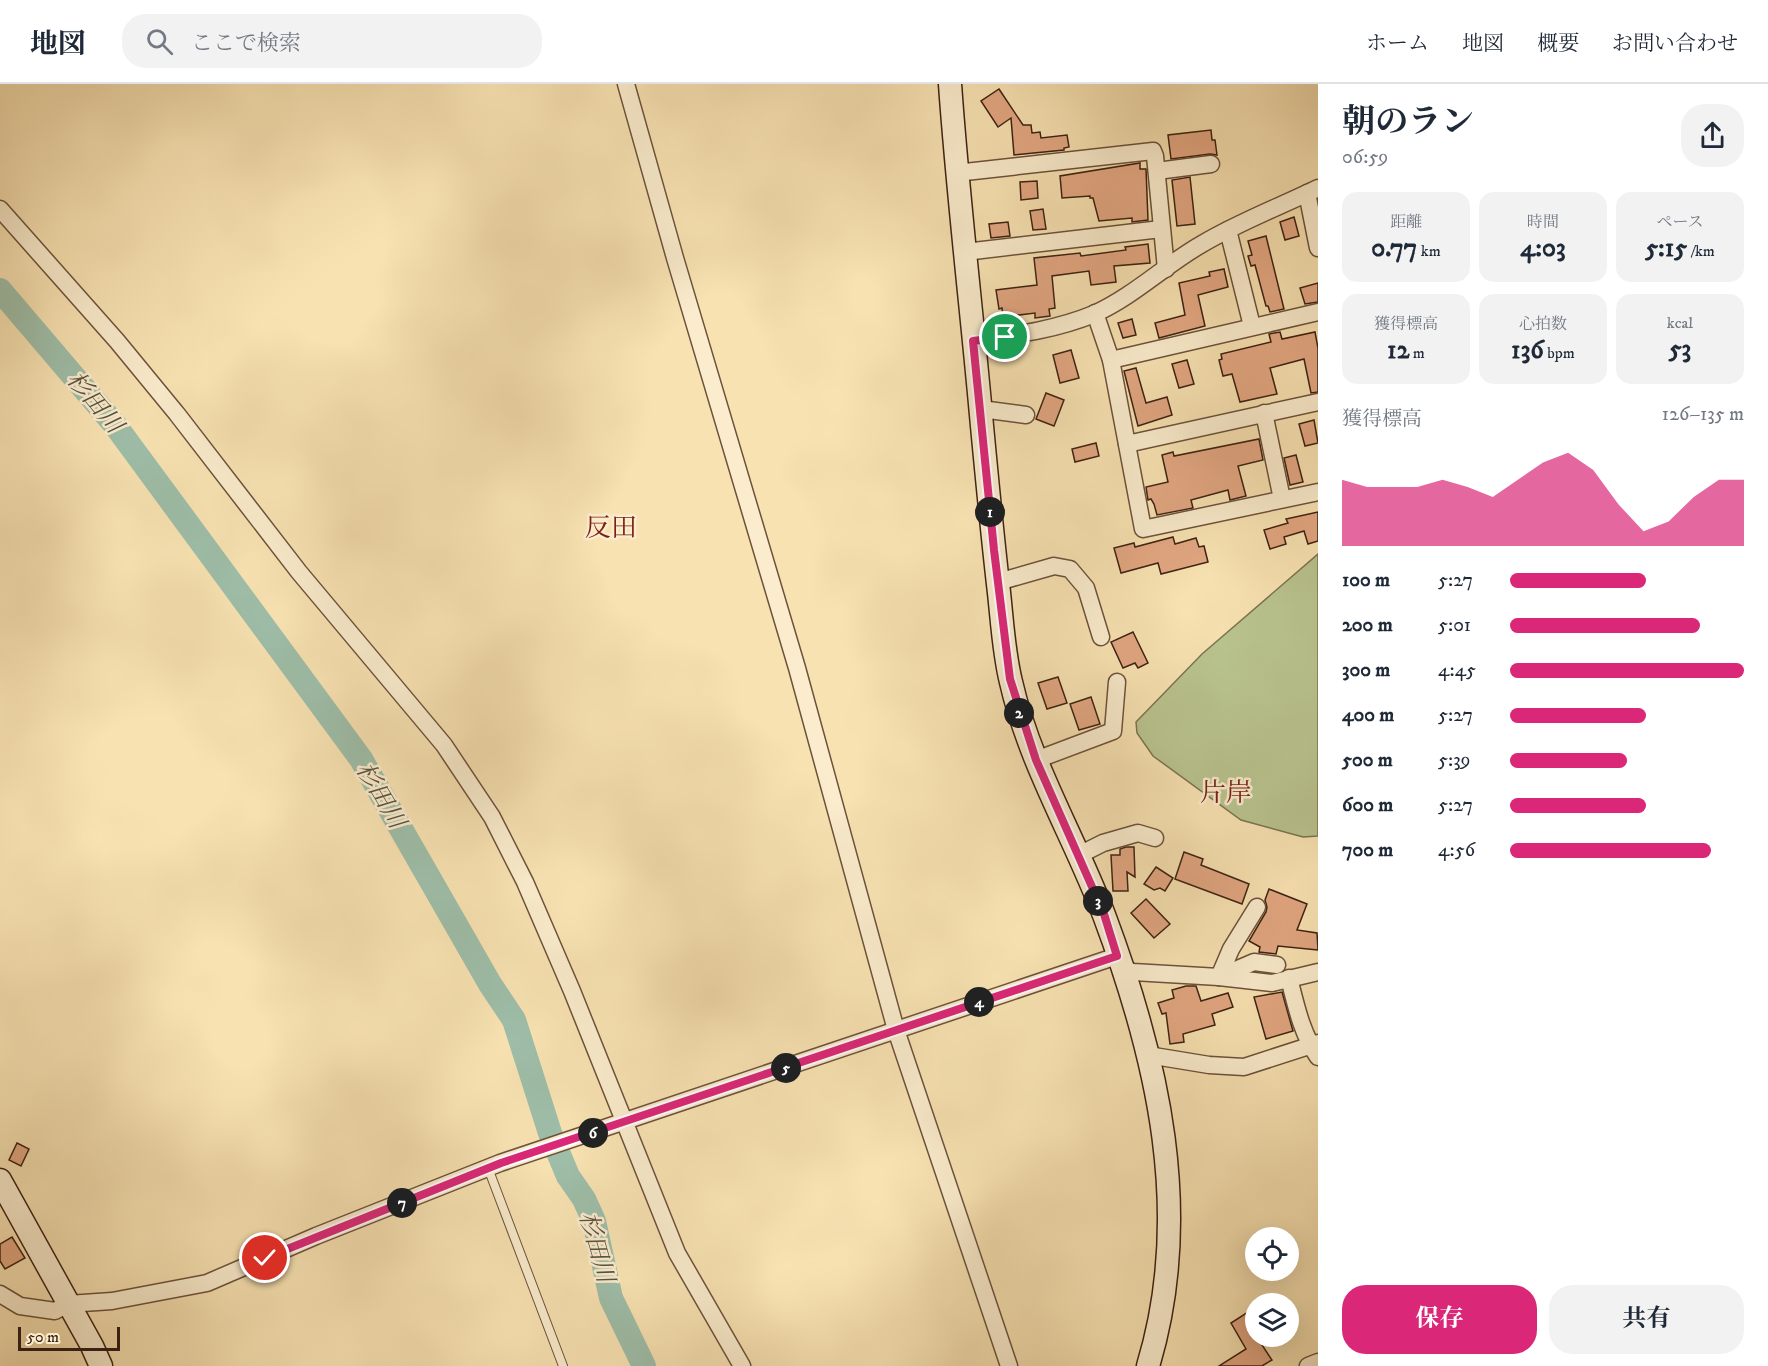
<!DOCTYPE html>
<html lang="ja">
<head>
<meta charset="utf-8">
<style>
	:root { --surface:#fff; --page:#f2f2f3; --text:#1f2937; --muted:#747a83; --line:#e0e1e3; --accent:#db2777 }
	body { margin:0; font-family:"IM FELL DW Pica","Noto Serif JP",serif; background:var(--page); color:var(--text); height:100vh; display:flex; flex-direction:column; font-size:22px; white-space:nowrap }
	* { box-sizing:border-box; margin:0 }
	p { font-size:20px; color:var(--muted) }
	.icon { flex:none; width:33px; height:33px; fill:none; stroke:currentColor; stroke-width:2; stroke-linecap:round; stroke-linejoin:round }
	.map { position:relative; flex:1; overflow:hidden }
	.drawer { display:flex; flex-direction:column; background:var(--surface); width:450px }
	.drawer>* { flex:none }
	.tools { position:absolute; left:1245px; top:1143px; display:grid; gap:12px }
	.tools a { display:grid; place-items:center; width:54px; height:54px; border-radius:50%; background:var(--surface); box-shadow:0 6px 24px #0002; font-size:30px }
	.scale { position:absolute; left:18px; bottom:15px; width:102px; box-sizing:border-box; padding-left:6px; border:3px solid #3d2213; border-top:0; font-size:16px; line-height:21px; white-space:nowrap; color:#3d2213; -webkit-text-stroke:4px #faeccd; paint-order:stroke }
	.pin { position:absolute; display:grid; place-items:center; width:51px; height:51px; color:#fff; margin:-26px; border:3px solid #fff; border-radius:50%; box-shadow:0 2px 6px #0007 }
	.km { position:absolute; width:30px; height:30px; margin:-15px; border-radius:50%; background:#222; color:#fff; font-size:16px; line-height:30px; text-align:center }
	.round { display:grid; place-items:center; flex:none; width:63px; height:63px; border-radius:24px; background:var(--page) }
	.head { display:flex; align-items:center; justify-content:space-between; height:102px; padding:0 24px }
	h1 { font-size:33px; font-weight:700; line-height:45px }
	.metrics { display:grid; grid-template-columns:repeat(3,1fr); gap:9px; height:102px; padding:6px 24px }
	.metrics div { display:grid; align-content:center; border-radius:15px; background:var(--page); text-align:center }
	.metrics b { font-size:26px; font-weight:700 }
	.metrics small { font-size:16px; font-weight:400 }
	.metrics p { font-size:16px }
	.chart { height:168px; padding:12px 24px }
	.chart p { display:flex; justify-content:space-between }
	.chart svg { width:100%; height:108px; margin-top:6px; fill:var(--accent); opacity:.7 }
	.primary-button { display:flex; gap:12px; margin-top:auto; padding:12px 24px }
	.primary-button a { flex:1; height:69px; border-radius:24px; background:var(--accent); color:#fff; font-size:24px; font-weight:700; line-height:69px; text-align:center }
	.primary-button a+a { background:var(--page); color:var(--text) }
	ul { padding:0 24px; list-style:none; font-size:20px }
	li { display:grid; grid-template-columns:96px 72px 1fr; align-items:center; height:45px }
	li i { height:15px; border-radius:8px; background:var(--accent) }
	header { display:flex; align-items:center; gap:36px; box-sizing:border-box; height:84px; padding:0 30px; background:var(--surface); border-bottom:2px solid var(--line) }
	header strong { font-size:28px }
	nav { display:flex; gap:33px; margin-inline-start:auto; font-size:21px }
	.search { width:420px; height:54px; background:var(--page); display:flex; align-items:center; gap:15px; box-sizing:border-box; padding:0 21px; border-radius:24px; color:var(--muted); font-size:22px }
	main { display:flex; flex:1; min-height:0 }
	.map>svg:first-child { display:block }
</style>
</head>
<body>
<header>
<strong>地図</strong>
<div class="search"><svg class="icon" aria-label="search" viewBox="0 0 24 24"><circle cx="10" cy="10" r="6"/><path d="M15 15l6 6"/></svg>ここで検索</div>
<nav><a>ホーム</a><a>地図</a><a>概要</a><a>お問い合わせ</a></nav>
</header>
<main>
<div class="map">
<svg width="1318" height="1282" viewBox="0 0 1318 1282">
	<rect width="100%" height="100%" fill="#f8e2b2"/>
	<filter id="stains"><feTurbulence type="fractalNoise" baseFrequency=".00333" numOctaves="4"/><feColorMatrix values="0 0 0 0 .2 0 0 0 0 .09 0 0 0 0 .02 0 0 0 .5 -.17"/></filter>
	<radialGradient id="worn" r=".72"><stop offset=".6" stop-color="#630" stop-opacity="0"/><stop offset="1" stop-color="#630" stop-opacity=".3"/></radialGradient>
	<polygon fill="#b9c48f" stroke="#7b7351" stroke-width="1.5" points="1318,470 1318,752 1303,753 1241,736 1153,672 1137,649 1136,638 1202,570"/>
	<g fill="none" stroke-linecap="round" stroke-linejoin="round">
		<polyline stroke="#9ebea9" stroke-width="24" points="0,206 115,341 361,675 490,900 514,936 550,1049 568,1092 584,1115 594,1137 611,1214 644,1282"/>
	</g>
	<g fill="#e2a782" stroke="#3d2213" stroke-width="1.5">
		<polygon points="999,5 1023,41 1031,41 1032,49 1040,48 1041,54 1067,51 1069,63 1064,64 1064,66 1014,71 1011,34 998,43 981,17"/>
		<polygon points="1211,46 1212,56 1215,56 1217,71 1210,70 1171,75 1168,51"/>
		<polygon points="1140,79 1140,85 1146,85 1148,136 1132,138 1132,134 1099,137 1093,114 1090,114 1090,112 1062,114 1060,92"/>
		<polygon points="1190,93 1195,140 1177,142 1172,96"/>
		<polygon points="1037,97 1038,114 1021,116 1020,98"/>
		<polygon points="1043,125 1046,145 1033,146 1030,127"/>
		<polygon points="1294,133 1299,152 1285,156 1280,138"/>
		<polygon points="1008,138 1010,152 991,154 989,140"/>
		<polygon points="1266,152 1284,225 1270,228 1268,222 1266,222 1255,181 1251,182 1248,172 1252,171 1248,157"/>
		<polygon points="1148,160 1150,179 1114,182 1116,198 1091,201 1089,187 1052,192 1055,224 1049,225 1050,232 1035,234 1035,229 1003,233 1002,224 999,225 996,206 1037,201 1034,174 1080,169 1081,172 1126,166 1125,163"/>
		<polygon points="1224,185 1228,203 1198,211 1205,242 1159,254 1155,239 1185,231 1179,199 1210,192 1209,188"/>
		<polygon points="1318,199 1318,218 1305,220 1300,204"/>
		<polygon points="1132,235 1136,251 1123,254 1118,239"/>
		<polygon points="1280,248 1282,255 1315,248 1318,264 1318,308 1311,309 1304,275 1270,284 1277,310 1240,318 1232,290 1223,292 1219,276 1222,275 1221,270 1271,258 1269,250"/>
		<polygon points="1071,266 1079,294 1060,299 1053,271"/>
		<polygon points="1187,276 1194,300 1179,304 1172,280"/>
		<polygon points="1136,284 1146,319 1167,313 1172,331 1138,342 1124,287"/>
		<polygon points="1046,309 1064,316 1054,342 1036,335"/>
		<polygon points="1314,336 1318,359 1305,362 1299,340"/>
		<polygon points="1259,355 1263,376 1238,382 1246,412 1230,416 1228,406 1191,416 1193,424 1157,431 1154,420 1151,415 1148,416 1146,403 1168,398 1162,371 1173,368 1174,372"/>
		<polygon points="1096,359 1099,372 1075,378 1072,365"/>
		<polygon points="1296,371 1303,398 1290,401 1284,374"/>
		<polygon points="1318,428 1318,457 1308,460 1304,447 1284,453 1286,460 1270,465 1264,446 1288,439 1286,435"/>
		<polygon points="1173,453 1175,460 1196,454 1199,463 1204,462 1208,478 1161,490 1158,479 1121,489 1114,464 1134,459 1135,463"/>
		<polygon points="1133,548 1148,579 1138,584 1135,579 1123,584 1111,558"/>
		<polygon points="1058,593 1067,619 1047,625 1038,599"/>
		<polygon points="1091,613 1100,640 1079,646 1070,620"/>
		<polygon points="1126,763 1134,763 1135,793 1127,788 1128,807 1113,807 1111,771 1120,771 1120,765"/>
		<polygon points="1184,768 1203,775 1201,781 1249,800 1242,820 1175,795"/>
		<polygon points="1156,783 1173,794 1165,807 1160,804 1154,806 1144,800"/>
		<polygon points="1269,805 1307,820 1297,846 1317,849 1318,866 1278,862 1276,870 1259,868 1260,863 1249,857 1266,828 1267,823 1265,816"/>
		<polygon points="1146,815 1170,840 1154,854 1131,829"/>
		<polygon points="1186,902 1196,902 1201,917 1228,909 1233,923 1212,930 1215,941 1183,950 1184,958 1170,960 1166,929 1162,930 1158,919 1174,914 1172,906"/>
		<polygon points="1282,908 1293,947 1266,955 1254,913"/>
		<polygon points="17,1059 29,1065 21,1082 9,1076"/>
		<polygon points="12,1153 25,1174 5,1185 0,1177 0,1160"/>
		<polygon points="1248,1228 1256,1241 1256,1252 1272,1276 1262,1282 1219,1282 1246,1265 1231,1239"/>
	</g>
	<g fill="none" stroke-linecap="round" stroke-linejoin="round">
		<g stroke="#6c523b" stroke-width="10">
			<polyline id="lane" points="488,1084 563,1282"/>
		</g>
		<g stroke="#6c523b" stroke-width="19">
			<g id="street">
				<polyline points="626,0 675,174 797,584 896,946 1009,1282"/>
				<polyline points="1157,87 1211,80"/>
				<polyline points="956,89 1153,67 1155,72 1166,185"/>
				<polyline points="1307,109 1318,164"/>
				<polyline points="0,125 117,257 177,330 299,488 444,661 492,733 525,798 572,907 677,1169 742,1282"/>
				<polyline points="1228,146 1252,242"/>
				<polyline points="965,168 1161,145"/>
				<polyline points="1095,229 1111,276 1143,445 1318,408"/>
				<path d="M973 257C1015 251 1055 246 1094 230 1134 212 1165 181 1202 160 1239 138 1279 123 1318 104"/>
				<polyline points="1111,276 1318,228"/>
				<polyline points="981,325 1026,331"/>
				<polyline points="1264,329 1282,415"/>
				<polyline points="1127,360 1318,318"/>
				<polyline points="998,498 1054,482 1070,485 1086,504 1101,553"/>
				<polyline points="1036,676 1113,647 1117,598"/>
				<polyline points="1077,772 1103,759 1138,749 1155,754"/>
				<polyline points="1122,885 1133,888 1219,893 1272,899 1318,888"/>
				<polyline points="1219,893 1231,865 1257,823"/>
				<polyline points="1219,893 1254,878 1277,881"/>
				<path d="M1289 894C1296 922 1302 950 1318 973"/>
				<polyline points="1148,971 1209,981 1244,983 1318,959"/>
				<polyline points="0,1210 20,1222 55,1227 68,1220 112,1217 207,1199 316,1152 500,1079 1117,872"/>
				<polyline points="1308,1282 1318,1278"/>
			</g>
		</g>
		<g stroke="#3d2213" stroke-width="25">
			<g id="secondary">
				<path d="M950 0C958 114 972 228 982 342 987 395 992 447 998 500 1002 532 1003 566 1011 598 1030 681 1074 752 1104 831 1158 975 1194 1130 1148 1282"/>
				<polyline points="0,1096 92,1262 101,1282"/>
			</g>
		</g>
		<use href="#lane" stroke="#faeccd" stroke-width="8"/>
		<use href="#street" stroke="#faeccd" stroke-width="16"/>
		<use href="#secondary" stroke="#faeccd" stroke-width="22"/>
	</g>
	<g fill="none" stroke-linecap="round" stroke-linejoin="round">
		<g stroke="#fff" stroke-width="12">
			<polyline id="route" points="265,1174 501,1079 1117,872 1104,830 1036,676 1010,595 994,466 973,257 1005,253"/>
		</g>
		<use href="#route" stroke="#db2777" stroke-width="8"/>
	</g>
	<g text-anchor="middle" stroke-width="5" stroke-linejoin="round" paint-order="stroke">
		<g font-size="24" font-style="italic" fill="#5a5140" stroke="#faeccd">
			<text transform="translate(95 318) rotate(50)" y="8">杉田川</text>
			<text transform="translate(381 711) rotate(59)" y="8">杉田川</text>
			<text transform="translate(597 1163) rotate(74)" y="8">杉田川</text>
		</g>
		<g font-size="26" fill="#7a1f14" stroke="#faeccd">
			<text x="611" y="452">反田</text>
			<text x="1226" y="717">片岸</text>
		</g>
	</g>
	<rect width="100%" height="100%" filter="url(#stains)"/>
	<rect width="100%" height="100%" fill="url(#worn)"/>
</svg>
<div class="tools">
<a><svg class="icon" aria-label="locate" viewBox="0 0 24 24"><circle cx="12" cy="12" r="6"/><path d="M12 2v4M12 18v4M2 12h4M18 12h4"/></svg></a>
<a><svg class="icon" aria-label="layers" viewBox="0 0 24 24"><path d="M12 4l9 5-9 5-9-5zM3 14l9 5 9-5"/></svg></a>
</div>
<div class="scale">50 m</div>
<div class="pin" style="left:1005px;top:253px;background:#1e9e55"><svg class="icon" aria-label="arrive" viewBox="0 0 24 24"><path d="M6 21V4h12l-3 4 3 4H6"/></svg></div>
<div class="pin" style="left:265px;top:1174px;background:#d93025"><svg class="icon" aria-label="check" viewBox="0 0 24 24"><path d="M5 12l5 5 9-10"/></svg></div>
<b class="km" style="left:990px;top:428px">1</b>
<b class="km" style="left:1019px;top:629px">2</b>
<b class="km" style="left:1098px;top:817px">3</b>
<b class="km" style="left:979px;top:918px">4</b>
<b class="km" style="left:786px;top:984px">5</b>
<b class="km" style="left:593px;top:1049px">6</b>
<b class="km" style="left:402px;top:1119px">7</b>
</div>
<section class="drawer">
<div class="head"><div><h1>朝のラン</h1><p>06:59</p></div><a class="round"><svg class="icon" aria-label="share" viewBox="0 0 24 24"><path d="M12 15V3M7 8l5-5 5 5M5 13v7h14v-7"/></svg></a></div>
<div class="metrics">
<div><p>距離</p><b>0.77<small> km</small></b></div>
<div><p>時間</p><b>4:03</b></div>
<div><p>ペース</p><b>5:15<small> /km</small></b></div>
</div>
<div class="metrics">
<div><p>獲得標高</p><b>12<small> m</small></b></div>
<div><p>心拍数</p><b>136<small> bpm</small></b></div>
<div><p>kcal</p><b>53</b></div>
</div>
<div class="chart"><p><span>獲得標高</span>126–135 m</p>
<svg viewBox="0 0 160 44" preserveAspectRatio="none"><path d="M0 44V17L10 20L20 20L30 20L40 17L50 20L60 24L70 17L80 10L90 6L100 13L110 27L120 38L130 34L140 24L150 17L160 17V44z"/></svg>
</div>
<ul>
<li><b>100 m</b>5:27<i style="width:58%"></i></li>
<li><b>200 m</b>5:01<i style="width:81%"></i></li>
<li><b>300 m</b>4:45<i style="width:100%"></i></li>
<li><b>400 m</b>5:27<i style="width:58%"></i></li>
<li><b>500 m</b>5:39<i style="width:50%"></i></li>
<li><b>600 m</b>5:27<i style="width:58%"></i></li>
<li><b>700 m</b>4:56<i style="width:86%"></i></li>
</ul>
<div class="primary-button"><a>保存</a><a>共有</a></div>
</section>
</main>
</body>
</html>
